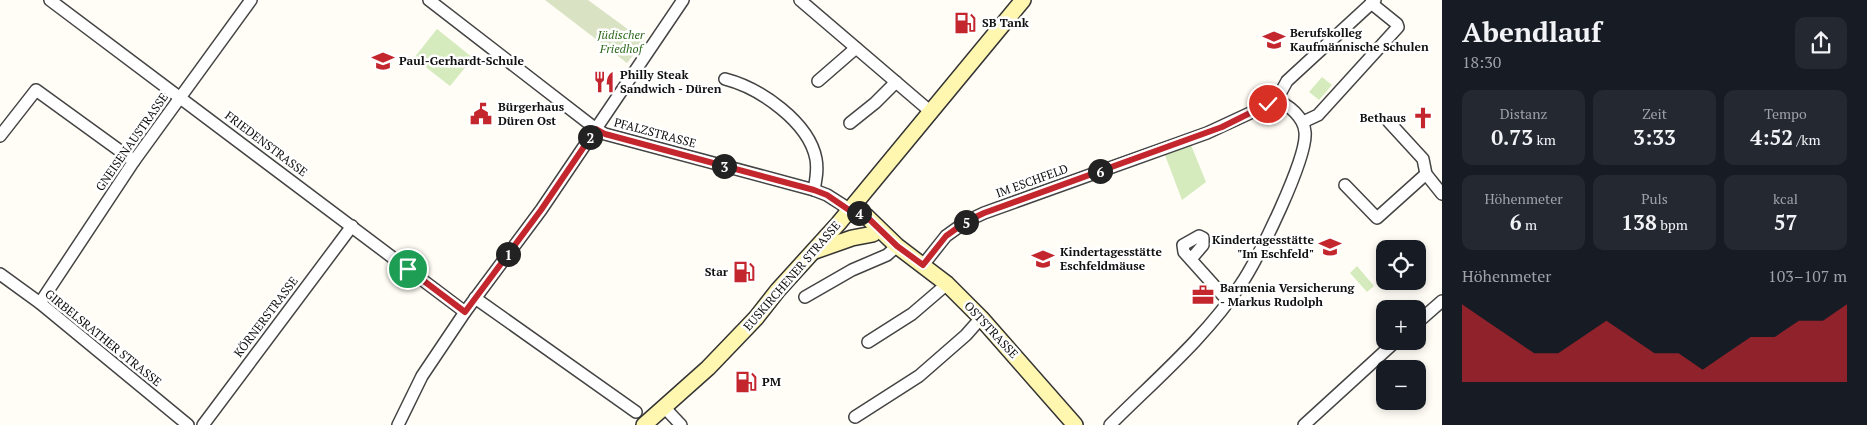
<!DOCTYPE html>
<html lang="de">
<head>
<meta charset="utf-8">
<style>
	:root { --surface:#171b24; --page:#242831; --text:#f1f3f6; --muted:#9ea1a6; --accent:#c4262e }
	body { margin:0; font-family:"PT Serif",serif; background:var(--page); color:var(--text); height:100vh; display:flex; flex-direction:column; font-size:19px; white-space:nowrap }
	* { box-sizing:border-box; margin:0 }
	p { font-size:16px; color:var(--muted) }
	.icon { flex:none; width:28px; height:28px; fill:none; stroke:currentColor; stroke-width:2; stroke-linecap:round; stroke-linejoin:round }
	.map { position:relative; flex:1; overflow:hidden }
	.panel { display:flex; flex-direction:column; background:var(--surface); width:425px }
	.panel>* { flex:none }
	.tools { position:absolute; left:1376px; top:240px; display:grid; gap:10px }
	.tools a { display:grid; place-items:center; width:50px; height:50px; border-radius:10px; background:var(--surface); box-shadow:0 2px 8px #0003; font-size:25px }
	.pin { position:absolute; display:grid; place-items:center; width:42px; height:42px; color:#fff; margin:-21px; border:2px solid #fff; border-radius:50%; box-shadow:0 1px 5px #0007 }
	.km { position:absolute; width:25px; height:25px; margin:-12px; border-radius:50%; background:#222; color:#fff; font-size:14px; line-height:25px; text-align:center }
	.round { display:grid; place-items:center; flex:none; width:52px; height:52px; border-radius:10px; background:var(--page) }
	.headline { display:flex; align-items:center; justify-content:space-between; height:85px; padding:0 20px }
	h1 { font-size:28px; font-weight:700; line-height:38px }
	.figures { display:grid; grid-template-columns:repeat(3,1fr); gap:8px; height:85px; padding:5px 20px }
	.figures div { display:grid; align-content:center; border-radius:10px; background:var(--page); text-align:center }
	.figures b { font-size:21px; font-weight:700 }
	.figures small { font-size:14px; font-weight:400 }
	.figures p { font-size:14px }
	.chart { height:140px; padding:10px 20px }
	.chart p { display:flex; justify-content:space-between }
	.chart svg { width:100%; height:90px; margin-top:5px; fill:var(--accent); opacity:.7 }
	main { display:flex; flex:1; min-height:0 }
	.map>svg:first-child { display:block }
</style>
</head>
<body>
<main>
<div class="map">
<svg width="1442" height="425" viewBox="0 0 1442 425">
	<rect width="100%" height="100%" fill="#fffdf5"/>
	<g fill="#d5ebbd">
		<polygon points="437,29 473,58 450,86 414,58"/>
		<polygon points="1322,77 1332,85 1319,100 1309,92"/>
		<polygon points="1191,145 1206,182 1182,200 1165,155"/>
		<polygon points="1357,266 1374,286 1367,292 1350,273"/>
	</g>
	<polygon fill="#d9e3c4" points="545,0 588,0 644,41 627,63"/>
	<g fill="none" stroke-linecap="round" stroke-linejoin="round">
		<g stroke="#444" stroke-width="14">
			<g id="street">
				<polyline points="50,0 465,312"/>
				<polyline points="429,0 596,129 605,134 814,190 827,195 849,209"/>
				<polyline points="800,0 931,112"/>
				<path d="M725 79C760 88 809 122 816 159 818 170 816 179 814 190"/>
				<polyline points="818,81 856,48"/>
				<polyline points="1276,101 1287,81 1375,0"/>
				<polyline points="1303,122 1318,115 1398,27 1397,24 1371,3"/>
				<polyline points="1389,122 1423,159 1426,174 1442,194"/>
				<polyline points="850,123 875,103 896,82"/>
				<polyline points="0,136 36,90 134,161"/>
				<polyline points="1345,185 1377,218 1426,174"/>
				<polyline points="1191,259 1203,245 1203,238 1199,236 1183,245 1184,252 1228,301"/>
				<path d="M923 265 946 236 967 221 984 213 1207 133 1276 101C1289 104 1304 118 1305 132 1308 157 1258 260 1241 284 1206 337 1155 380 1110 425"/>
				<polyline points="0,274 40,303 188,425"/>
				<polyline points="805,297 852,270 887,255 897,246"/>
				<polyline points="475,298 636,412"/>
				<polyline points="40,303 134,161 251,0"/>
				<polyline points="1418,322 1442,301"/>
				<polyline points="868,342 912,314 947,284"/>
				<polyline points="664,407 681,425"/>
				<polyline points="855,417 919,376 966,335 981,318"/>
				<polyline points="203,425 352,226"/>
				<polyline points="398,425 422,376 465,312 541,210 683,0"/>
				<polyline points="1304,425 1396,341"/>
			</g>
		</g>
		<g stroke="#333" stroke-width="18">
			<g id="secondary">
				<polyline points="849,209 866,216 897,246 947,284 981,318 1075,425"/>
				<polyline points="815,251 852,238 873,234"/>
				<polyline points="644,425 708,368 756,318 778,290 838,224 1023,0"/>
			</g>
		</g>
		<use href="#street" stroke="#fff" stroke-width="11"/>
		<use href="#secondary" stroke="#fff6b0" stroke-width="15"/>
	</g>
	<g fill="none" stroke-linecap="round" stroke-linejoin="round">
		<g stroke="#fff" stroke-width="10">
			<polyline id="route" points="408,269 465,312 541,210 596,129 605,134 814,190 827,195 849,210 866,216 897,246 923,265 946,236 967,221 984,213 1222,127 1268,104"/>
		</g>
		<use href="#route" stroke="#c4262e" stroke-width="6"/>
	</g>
	<defs>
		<g id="fuel-bare" transform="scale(1.725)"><path d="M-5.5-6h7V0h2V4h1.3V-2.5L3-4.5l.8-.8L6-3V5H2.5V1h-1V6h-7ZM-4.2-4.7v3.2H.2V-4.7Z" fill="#c4262e" stroke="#fff" stroke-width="2.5" paint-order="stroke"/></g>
		<g id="school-bare" transform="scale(1.725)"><path d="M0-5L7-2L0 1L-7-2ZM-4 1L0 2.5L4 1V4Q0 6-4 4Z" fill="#c4262e" stroke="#fff" stroke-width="2.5" paint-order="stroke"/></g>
		<g id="restaurant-bare" transform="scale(1.725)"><path d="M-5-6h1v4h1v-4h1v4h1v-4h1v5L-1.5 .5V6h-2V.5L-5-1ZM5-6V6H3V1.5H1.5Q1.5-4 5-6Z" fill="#c4262e" stroke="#fff" stroke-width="2.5" paint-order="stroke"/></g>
		<g id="civic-bare" transform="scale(1.725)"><path d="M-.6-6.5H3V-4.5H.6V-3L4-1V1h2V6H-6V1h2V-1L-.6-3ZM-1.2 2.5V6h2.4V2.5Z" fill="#c4262e" stroke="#fff" stroke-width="2.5" paint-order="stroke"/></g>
		<g id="church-bare" transform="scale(1.725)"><path d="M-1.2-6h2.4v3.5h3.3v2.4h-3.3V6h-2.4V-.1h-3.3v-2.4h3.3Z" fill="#c4262e" stroke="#fff" stroke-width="2.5" paint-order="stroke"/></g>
		<g id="office-bare" transform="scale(1.725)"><path d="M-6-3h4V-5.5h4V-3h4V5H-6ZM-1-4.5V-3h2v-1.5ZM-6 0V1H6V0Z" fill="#c4262e" stroke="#fff" stroke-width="2.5" paint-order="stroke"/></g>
	</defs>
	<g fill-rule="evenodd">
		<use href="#fuel-bare" x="965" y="23"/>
		<use href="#school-bare" x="1274" y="40"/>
		<use href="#school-bare" x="383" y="61"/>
		<use href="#restaurant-bare" x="604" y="82"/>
		<use href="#civic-bare" x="481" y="114"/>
		<use href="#church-bare" x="1423" y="118"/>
		<use href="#school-bare" x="1330" y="247"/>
		<use href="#school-bare" x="1043" y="259"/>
		<use href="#fuel-bare" x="744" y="272"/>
		<use href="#office-bare" x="1203" y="295"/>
		<use href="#fuel-bare" x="746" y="382"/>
	</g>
	<g text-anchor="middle" stroke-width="5" stroke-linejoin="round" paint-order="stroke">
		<g font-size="12" font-weight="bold" fill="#111" stroke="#fff" text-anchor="start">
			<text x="982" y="27">SB Tank</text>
			<text x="1290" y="37">Berufskolleg<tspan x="1290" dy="14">Kaufmännische Schulen</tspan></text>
			<text x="399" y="65">Paul-Gerhardt-Schule</text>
			<text x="620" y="79">Philly Steak<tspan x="620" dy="14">Sandwich - Düren</tspan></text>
			<text x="498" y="111">Bürgerhaus<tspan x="498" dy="14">Düren Ost</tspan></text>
			<text x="1406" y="122" text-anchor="end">Bethaus</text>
			<text x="1314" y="244" text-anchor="end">Kindertagesstätte<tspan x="1314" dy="14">"Im Eschfeld"</tspan></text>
			<text x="1060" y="256">Kindertagesstätte<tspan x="1060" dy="14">Eschfeldmäuse</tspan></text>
			<text x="728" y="276" text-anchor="end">Star</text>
			<text x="1220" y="292">Barmenia Versicherung<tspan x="1220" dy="14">- Markus Rudolph</tspan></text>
			<text x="762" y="386">PM</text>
		</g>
		<g font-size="12" font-style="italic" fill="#2f6b1f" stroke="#fff">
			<text x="621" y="39">Jüdischer<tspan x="621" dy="14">Friedhof</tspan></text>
		</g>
		<g font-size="12" fill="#111" stroke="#fff">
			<text transform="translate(655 133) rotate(15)" y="4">PFALZSTRASSE</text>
			<text transform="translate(132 142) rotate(-55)" y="4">GNEISENAUSTRASSE</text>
			<text transform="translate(266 144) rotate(37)" y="4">FRIEDENSTRASSE</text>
			<text transform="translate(1032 181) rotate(-20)" y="4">IM ESCHFELD</text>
			<text transform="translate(792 276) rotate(-49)" y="4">EUSKIRCHENER STRASSE</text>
			<text transform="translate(266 317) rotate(-53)" y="4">KÖRNERSTRASSE</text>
			<text transform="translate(991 330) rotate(47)" y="4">OSTSTRASSE</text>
			<text transform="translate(103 338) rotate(39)" y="4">GIRBELSRATHER STRASSE</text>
		</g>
	</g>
</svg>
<div class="tools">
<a><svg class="icon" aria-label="locate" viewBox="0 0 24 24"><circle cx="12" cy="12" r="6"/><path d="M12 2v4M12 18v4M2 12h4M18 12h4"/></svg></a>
<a>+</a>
<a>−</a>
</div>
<div class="pin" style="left:408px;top:269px;background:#1e9e55"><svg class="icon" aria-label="arrive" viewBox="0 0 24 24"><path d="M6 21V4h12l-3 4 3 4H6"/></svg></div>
<div class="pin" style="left:1268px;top:104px;background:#d93025"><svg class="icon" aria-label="check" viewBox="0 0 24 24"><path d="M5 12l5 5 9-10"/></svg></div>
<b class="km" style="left:508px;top:254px">1</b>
<b class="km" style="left:590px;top:137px">2</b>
<b class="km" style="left:724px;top:166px">3</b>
<b class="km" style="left:859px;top:213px">4</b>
<b class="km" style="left:966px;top:222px">5</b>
<b class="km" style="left:1100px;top:171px">6</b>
</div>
<section class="panel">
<div class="headline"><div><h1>Abendlauf</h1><p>18:30</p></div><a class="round"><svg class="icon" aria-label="share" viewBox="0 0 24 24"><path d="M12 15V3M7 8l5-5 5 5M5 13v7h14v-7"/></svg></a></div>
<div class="figures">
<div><p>Distanz</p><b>0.73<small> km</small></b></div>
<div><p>Zeit</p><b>3:33</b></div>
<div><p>Tempo</p><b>4:52<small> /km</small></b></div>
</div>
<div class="figures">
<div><p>Höhenmeter</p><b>6<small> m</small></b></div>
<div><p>Puls</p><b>138<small> bpm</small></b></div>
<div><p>kcal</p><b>57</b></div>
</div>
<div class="chart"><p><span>Höhenmeter</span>103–107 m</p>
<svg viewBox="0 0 160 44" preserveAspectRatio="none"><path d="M0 44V6L10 14L20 22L30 30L40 30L50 22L60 14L70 22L80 30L90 30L100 38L110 30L120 22L130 22L140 14L150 14L160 6V44z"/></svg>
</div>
</section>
</main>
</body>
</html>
